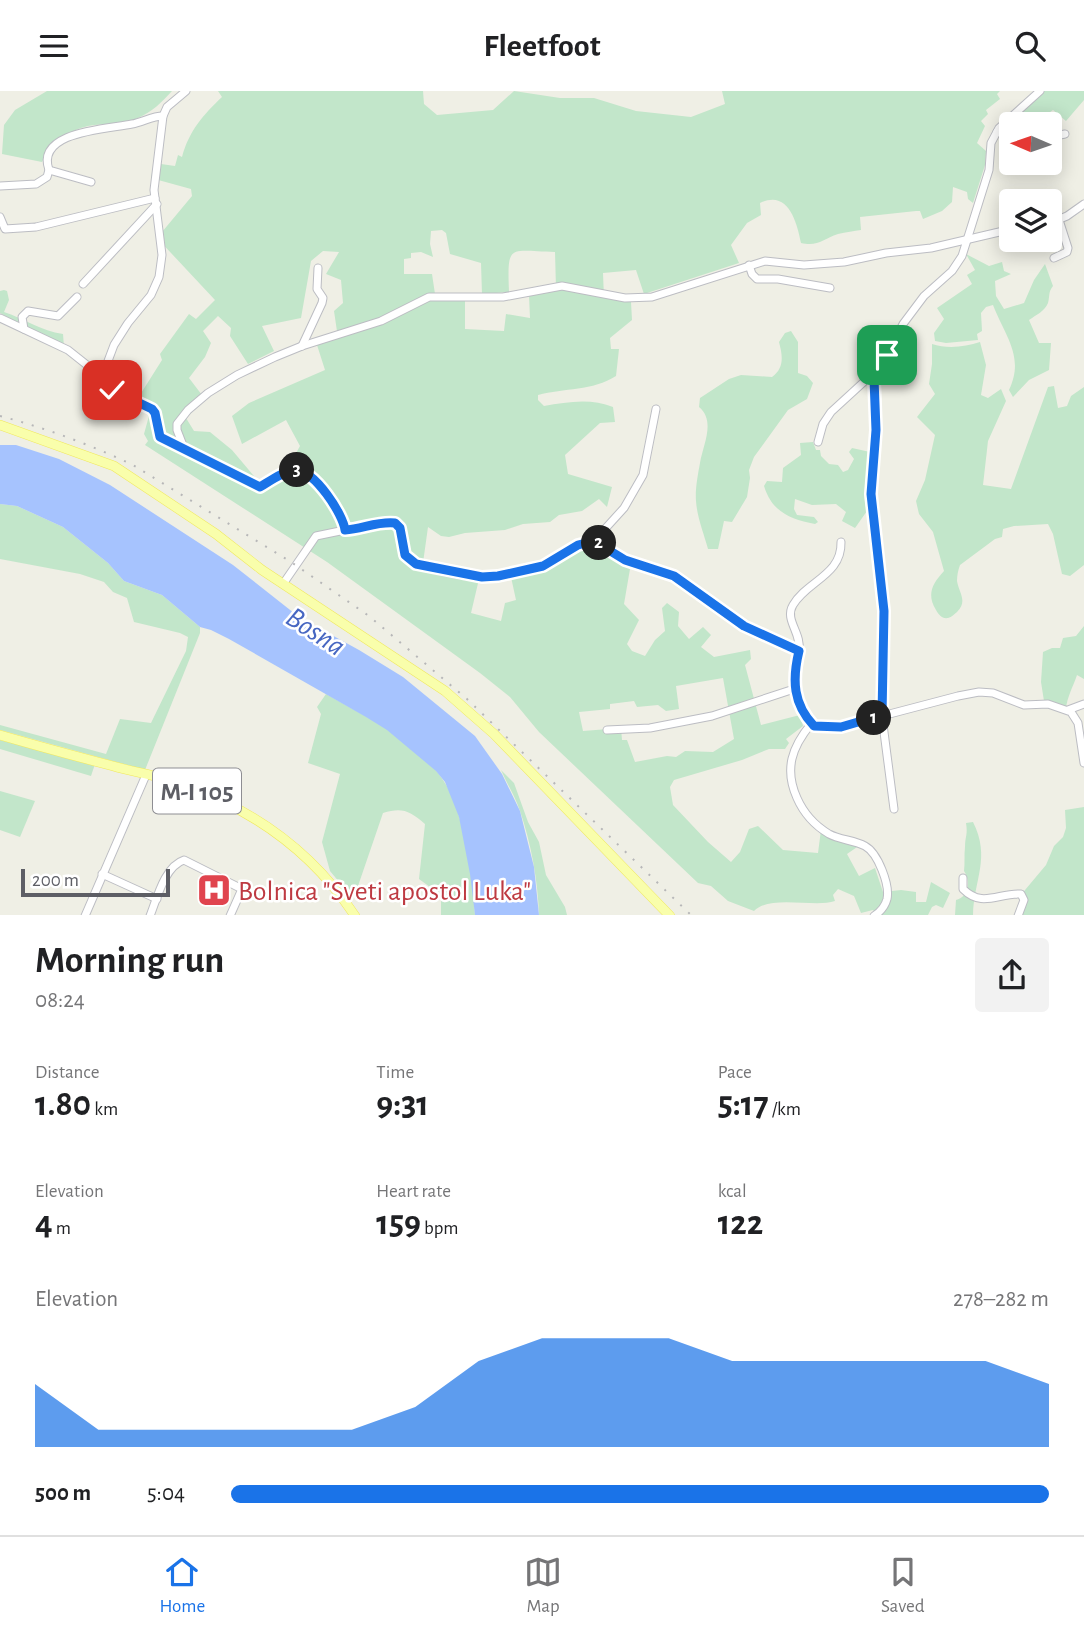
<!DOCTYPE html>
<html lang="en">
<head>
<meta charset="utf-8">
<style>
	:root { --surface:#fff; --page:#f2f2f2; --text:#202124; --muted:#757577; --line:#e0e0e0; --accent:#1a73e8 }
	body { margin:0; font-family:"Alegreya Sans",sans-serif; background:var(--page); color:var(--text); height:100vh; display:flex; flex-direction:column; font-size:26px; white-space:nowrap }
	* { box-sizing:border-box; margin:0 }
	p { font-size:23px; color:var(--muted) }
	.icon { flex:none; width:38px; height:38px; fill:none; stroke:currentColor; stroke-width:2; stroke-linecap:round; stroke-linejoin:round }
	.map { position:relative; height:824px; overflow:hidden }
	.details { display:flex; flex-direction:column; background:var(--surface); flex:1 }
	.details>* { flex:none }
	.needle { width:46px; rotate:272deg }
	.fabs { position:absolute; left:999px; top:21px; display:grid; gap:14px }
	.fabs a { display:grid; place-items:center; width:63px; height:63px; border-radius:7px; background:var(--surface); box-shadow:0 4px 18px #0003; font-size:35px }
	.scale { position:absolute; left:21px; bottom:18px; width:149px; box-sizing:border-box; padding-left:7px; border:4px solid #5d5e65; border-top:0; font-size:19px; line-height:24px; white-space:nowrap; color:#5d5e65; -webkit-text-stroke:5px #fff; paint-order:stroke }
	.pin { position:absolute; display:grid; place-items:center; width:60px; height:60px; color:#fff; margin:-30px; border-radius:14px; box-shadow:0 4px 10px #0006 }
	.km { position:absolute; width:35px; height:35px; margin:-18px; border-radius:50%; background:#222; color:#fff; font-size:19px; line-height:35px; text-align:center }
	.round { display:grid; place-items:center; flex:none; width:74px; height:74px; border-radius:7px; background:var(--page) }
	.headline { display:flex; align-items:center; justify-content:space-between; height:119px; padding:0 35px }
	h1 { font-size:38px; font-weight:600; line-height:52px }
	.metrics { display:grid; grid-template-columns:repeat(3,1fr); gap:10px; height:119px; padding:7px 35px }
	.metrics div { display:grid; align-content:center }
	.metrics b { font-size:35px; font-weight:600 }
	.metrics small { font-size:19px; font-weight:400 }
	.metrics p { font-size:19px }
	.chart { height:196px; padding:14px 35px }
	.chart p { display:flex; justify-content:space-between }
	.chart svg { width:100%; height:126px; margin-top:7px; fill:var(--accent); opacity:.7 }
	ul { padding:0 35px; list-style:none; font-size:23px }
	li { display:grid; grid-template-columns:112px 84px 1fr; align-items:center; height:52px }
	li i { height:18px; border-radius:9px; background:var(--accent) }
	header { display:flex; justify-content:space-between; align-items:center; height:91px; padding:0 35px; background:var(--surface); font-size:32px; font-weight:600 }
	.menu { display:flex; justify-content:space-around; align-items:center; height:98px; border-top:2px solid var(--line); background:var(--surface); font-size:19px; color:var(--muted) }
	.menu a { display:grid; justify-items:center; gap:4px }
	.menu .selected { color:var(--accent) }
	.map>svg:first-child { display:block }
</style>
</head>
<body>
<header><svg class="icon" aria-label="menu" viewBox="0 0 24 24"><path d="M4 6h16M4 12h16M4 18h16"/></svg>Fleetfoot<svg class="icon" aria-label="search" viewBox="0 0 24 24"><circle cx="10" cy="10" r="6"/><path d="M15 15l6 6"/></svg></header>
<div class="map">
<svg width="1084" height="825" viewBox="0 0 1084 825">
	<rect width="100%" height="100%" fill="#efefe5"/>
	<g fill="#c2e6ca" fill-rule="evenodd">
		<path d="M47 0H172C162 11 152 21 138 27 123 34 104 32 88 35 69 39 50 54 42 71L2 63 4 34 15 19Z"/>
		<path d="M218 0H423L424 13 437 24 493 19 514 0 560 7H594L636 20 691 26 725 13 722 0H1000L997 3 1000 8 986 19 988 23 981 30 985 35 977 52 986 60 985 74 973 112 968 108 967 101 953 96 952 111 942 120 923 128 920 120H916L860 126 861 139C854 140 846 141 838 143 823 148 818 156 801 152 797 131 788 98 760 112L761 124 747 132 731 154 739 172 644 203 636 179 603 182 604 207 631 211 632 229 610 247 611 258H619L616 285C593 300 564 297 538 304V309L544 315C567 311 591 307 613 316L615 331 600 332 565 364 568 383 612 396 607 416 599 408 582 420 559 424 550 431 523 433 505 439 465 442 449 446 441 445 428 436 422 479 479 488 471 522 501 530 505 512 516 509 511 486 584 454 595 453 623 470 630 478 624 513 639 529 627 553 632 560 645 565 655 549 665 540 662 517 667 512 679 521 678 535 689 548 703 536 711 544 701 556 714 566 750 559 751 568 745 574 761 634 800 624 803 635 786 648 789 652 785 658H769L742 669 674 689 670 696 673 714 708 751 731 771 740 761 749 738 758 735 783 759 818 762 821 739 860 754 847 763 859 785 875 777 883 801 901 799 916 801V811H926L931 791 950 802 943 817 936 814 932 816 928 824H877L873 819 861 822 854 805 838 798 833 804 835 810C814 817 771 803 754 820L728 810 711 795 698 792 539 641 510 606 480 582 327 471 145 354 148 350 144 343 152 314 138 307 162 269 160 263 189 223 196 228 215 209 157 147 192 105 191 98 151 87 154 72 175 75 178 64 182 66C189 40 203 24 222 6ZM442 139 446 142 450 163 481 172 482 203 509 201C507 151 509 160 555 161L556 197 529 204 530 227 506 223 504 240 465 238V202L435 203 432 183H404V168L411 167V162L421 161 433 166 430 153 431 140ZM323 160 339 161 326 183 341 189 343 212 334 220 338 247 317 254 325 279 249 312 232 325 242 353 286 329 300 355 290 373 294 384 264 397 232 359 210 341 194 340 186 327 205 308 189 287 205 266 211 252 203 240 218 225 231 237 230 245 248 273 274 260 262 235 301 227 311 170ZM723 587 734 648 713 661 685 660 676 666 667 665 635 671 627 649H622L621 637 583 640 579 621 610 618V613L634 610 637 616 658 614 666 620 679 618 676 595Z"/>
		<polygon points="1038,0 1084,0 1084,9 1066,30 1053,19 1033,33 1018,19"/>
		<path d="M966 163 989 175 1002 171 1004 180 1011 183 995 190 996 205 1004 218 1024 212 1034 189 1045 173 1053 195C1048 201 1050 205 1048 212 1045 220 1036 224 1029 229L1039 252H1051L1049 279 1029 289 1013 306 1009 299C1025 266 1005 245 993 214L986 216 981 222 982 240 977 243 978 249 946 252 935 250 934 242 944 228 937 217 972 193 967 184 975 179Z"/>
		<path d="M4 199 7 200 9 209 4 221C25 228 41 240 63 243L64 256 0 222V200Z"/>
		<path d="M791 240 798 251V282L807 285 813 292 807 308 788 319 754 366 749 379 750 387 747 406 732 431 724 430 718 458H708C704 443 697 426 696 410 695 398 698 383 700 372 703 354 716 330 699 316L700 307 729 288 741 284 772 286C784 277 783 266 779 251L785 242Z"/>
		<path d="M980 251 986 274 981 304 988 307 1001 298 1006 310 988 350 983 394 1011 398 1048 296 1054 295 1058 317 1067 315 1071 305 1084 296V474L1070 485 1062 483 1053 443 1048 433 1014 435 1003 438 1002 446 995 448 960 474C958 479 957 485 957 490 959 502 968 510 957 521 954 523 952 526 948 527 942 528 939 524 936 519 926 503 933 492 944 480L933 441 919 423 916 410 925 389 935 344 917 326 935 303 929 293 932 273V253C947 258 965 256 980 251Z"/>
		<path d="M813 351 816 359H820L821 365 829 373 838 374 843 381 848 379 854 368 849 361 852 357 870 361C868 381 861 402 867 420L855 437 842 430 846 421 836 413 812 414 795 408 794 418 797 424 814 426 818 431 815 433C790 428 772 421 764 395L767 390 782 391 783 377 801 364 800 352Z"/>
		<polygon points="0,413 17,415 63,436 108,472 124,490 162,504 200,536 200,542 145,679 0,639 0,634 106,663 120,628 151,632 186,560 188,546 180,542 134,531 127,507 113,501 104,491 80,483 0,468"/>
		<path d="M1084 535V588L1077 584C1073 596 1067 606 1066 618L1044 610 1041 591 1043 561 1052 557H1060L1063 547 1076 545Z"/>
		<path d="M326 603C365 625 418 651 443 689 464 719 473 788 475 824H441V804L419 788 425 733C410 720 402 716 383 722L358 795 350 799 345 798 330 780 322 751 340 683 308 672 321 623 317 616Z"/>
		<polygon points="0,649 95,673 91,685 0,658"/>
		<path d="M501 679 514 692 528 731 539 751 546 784 565 816 567 824H539C538 790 531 752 520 720 515 705 507 693 501 679Z"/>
		<polygon points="0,700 35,710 20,746 0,739"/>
		<polygon points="1084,716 1084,824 1022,824 1020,805 1046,774 1054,755 1063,746 1066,737 1065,719"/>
		<path d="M973 731C991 767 974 788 973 824H955L956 809C969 806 971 790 964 780 965 772 964 764 965 756 965 745 968 744 966 732Z"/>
	</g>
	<polygon fill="#a6c3fe" points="0,354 16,354 59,368 110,394 233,474 299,526 359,559 403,586 475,645 502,683 520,720 534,776 539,824 475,824 470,783 459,726 445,691 436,680 387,639 366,626 229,548 211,539 200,536 162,504 124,490 108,472 63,436 17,415 0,413"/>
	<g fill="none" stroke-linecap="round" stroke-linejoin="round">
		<g stroke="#bcbdc3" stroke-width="9">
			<g id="minor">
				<polyline points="997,41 1012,40"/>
				<polyline points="1050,46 1065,43"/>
				<path d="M49 79C35 40 108 38 132 33 143 31 152 25 163 25"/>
				<polyline points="0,95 36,93 47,86 49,79 91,91"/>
				<polyline points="0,126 5,138 36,136 155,107"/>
				<polyline points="1050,132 1067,125 1084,113"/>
				<polyline points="1054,167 1067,161 1068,157 1059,129"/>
				<polyline points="749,174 752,183 757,188 778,188 830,197"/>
				<polyline points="83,193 157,113"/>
				<path d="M0 227 68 259 102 286C110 303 136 311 152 318L155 322 160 346 260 396C270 390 285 379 296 379 315 380 343 423 345 439 362 438 378 430 395 432 404 442 399 456 407 466 419 479 466 486 484 486 502 487 525 482 542 475 560 468 575 450 594 450L625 469 674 485 744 535 799 560 794 598 811 633C792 656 784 678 797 707 804 723 814 734 829 743 840 749 854 749 865 755 878 762 890 794 887 808 885 816 880 821 874 825"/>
				<polyline points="24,238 22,226 28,220 58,225 77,206"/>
				<polyline points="302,255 322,212 323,207 317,198 318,177"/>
				<polyline points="102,286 114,254 128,232 151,204 159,186 162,164 154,99 163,25 167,16 186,0"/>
				<polyline points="818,351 823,333 831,321 867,288 875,285"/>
				<polyline points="184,357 177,339 177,333 188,319 208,302 237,284 275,266 302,255 381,230 429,206 503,206 562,195 625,207 652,206 765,170 804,174 844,171 886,162 931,157 1012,138"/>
				<polyline points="594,450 624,417 643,384 656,318"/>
				<polyline points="283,493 316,445 345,439"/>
				<path d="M799 560C802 542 784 529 793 514 807 490 842 484 841 451"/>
				<polyline points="1068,619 1084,613"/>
				<polyline points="811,633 817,637 840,636 958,605 979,601 993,602 1024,614 1048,613 1071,621 1078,632 1084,672"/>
				<polyline points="607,639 650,637 712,625 794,598"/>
				<polyline points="894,718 881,618 883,507 872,411 876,339 874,288 877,278 887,264 903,233 924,205 952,180 962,165 989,79 991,52 999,37 1040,0"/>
				<polyline points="102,783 157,808"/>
				<path d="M963 787V798C982 817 998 802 1021 803L1024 809 1018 825"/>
				<polyline points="85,825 146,684"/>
				<path d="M150 825C157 807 165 775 184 769L242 798 230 825"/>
			</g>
		</g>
		<g stroke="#f0e85d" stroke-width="10">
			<g id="major">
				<polyline points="0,334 114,375 216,443 262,479 445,600 494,643 670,825"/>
				<path d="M0 644C38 655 75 665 113 675 133 681 155 684 175 691 250 716 311 758 355 825"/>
			</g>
		</g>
		<use href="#minor" stroke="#fff" stroke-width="7"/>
		<use href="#major" stroke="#f9feab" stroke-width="9"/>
		<path stroke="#b7b7b8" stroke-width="2" stroke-dasharray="2 9" stroke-linecap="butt" d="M0 325C46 337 91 354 133 374L291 471 369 525 467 608 692 825"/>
	</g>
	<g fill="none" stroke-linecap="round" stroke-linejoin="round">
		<g stroke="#fff" stroke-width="14">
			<path id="route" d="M112 299 152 318 155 322 160 346 260 396C270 390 285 379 296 379 315 380 343 423 345 439 362 438 378 430 395 432L400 437 405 464 416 473 482 486 498 485 543 475 578 454 594 450 625 469 674 485 744 535 799 560C792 589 793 613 814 635L841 636 882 624 884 520 871 403 876 339 874 288 877 278 887 264"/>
		</g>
		<use href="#route" stroke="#1a73e8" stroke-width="9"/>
	</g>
	<defs>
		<g id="hospital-square" transform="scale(1.75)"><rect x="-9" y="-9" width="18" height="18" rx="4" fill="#e0444e" stroke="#fff"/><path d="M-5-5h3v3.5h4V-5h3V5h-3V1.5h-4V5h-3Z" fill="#fff"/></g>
	</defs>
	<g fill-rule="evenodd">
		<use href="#hospital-square" x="214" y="799"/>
	</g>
	<g text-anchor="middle" stroke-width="5" stroke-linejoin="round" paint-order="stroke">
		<rect fill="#fff" stroke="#8e8e93" stroke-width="2" x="153" y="677.5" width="88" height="45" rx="5"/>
		<g font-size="26" font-weight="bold" fill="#5d5e65">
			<text x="197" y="709">M-I 105</text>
		</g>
		<g font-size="28" fill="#be3a42" stroke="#fff" text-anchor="start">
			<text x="238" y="809">Bolnica "Sveti apostol Luka"</text>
		</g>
		<g font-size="30" font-style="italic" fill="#4767c2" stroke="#fff">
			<text transform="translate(316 540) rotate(33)" y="10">Bosna</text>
		</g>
	</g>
</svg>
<div class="fabs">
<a><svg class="needle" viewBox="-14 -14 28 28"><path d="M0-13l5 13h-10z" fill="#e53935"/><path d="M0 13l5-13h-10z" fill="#757577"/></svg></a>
<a><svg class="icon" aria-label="layers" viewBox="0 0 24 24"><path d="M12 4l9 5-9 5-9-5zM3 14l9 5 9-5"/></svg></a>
</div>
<div class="scale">200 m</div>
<div class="pin" style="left:887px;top:264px;background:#1e9e55"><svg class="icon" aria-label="arrive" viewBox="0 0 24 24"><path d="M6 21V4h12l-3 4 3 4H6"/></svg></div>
<div class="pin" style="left:112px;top:299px;background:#d93025"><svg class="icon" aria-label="check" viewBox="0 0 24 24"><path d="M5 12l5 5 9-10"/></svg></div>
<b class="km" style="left:874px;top:627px">1</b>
<b class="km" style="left:599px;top:452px">2</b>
<b class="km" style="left:297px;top:379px">3</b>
</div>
<section class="details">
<div class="headline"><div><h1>Morning run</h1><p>08:24</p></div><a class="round"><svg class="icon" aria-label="share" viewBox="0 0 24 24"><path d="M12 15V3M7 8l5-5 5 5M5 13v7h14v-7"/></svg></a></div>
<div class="metrics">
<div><p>Distance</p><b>1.80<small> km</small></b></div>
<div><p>Time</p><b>9:31</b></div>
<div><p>Pace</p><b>5:17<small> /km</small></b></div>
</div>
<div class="metrics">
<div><p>Elevation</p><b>4<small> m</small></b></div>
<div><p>Heart rate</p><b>159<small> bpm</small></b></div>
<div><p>kcal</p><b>122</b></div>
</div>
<div class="chart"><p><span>Elevation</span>278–282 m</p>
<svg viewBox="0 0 160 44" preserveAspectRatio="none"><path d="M0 44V22L10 38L20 38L30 38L40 38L50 38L60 30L70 14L80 6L90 6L100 6L110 14L120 14L130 14L140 14L150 14L160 22V44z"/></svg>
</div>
<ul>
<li><b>500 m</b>5:04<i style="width:100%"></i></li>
</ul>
</section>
<nav class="menu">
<a class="selected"><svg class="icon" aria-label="home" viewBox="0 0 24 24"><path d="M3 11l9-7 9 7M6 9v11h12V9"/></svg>Home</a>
<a><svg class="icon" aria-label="map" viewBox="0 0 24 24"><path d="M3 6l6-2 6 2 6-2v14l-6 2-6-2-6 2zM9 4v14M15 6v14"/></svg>Map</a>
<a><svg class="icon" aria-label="saved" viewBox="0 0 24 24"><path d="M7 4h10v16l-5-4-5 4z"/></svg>Saved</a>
</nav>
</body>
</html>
